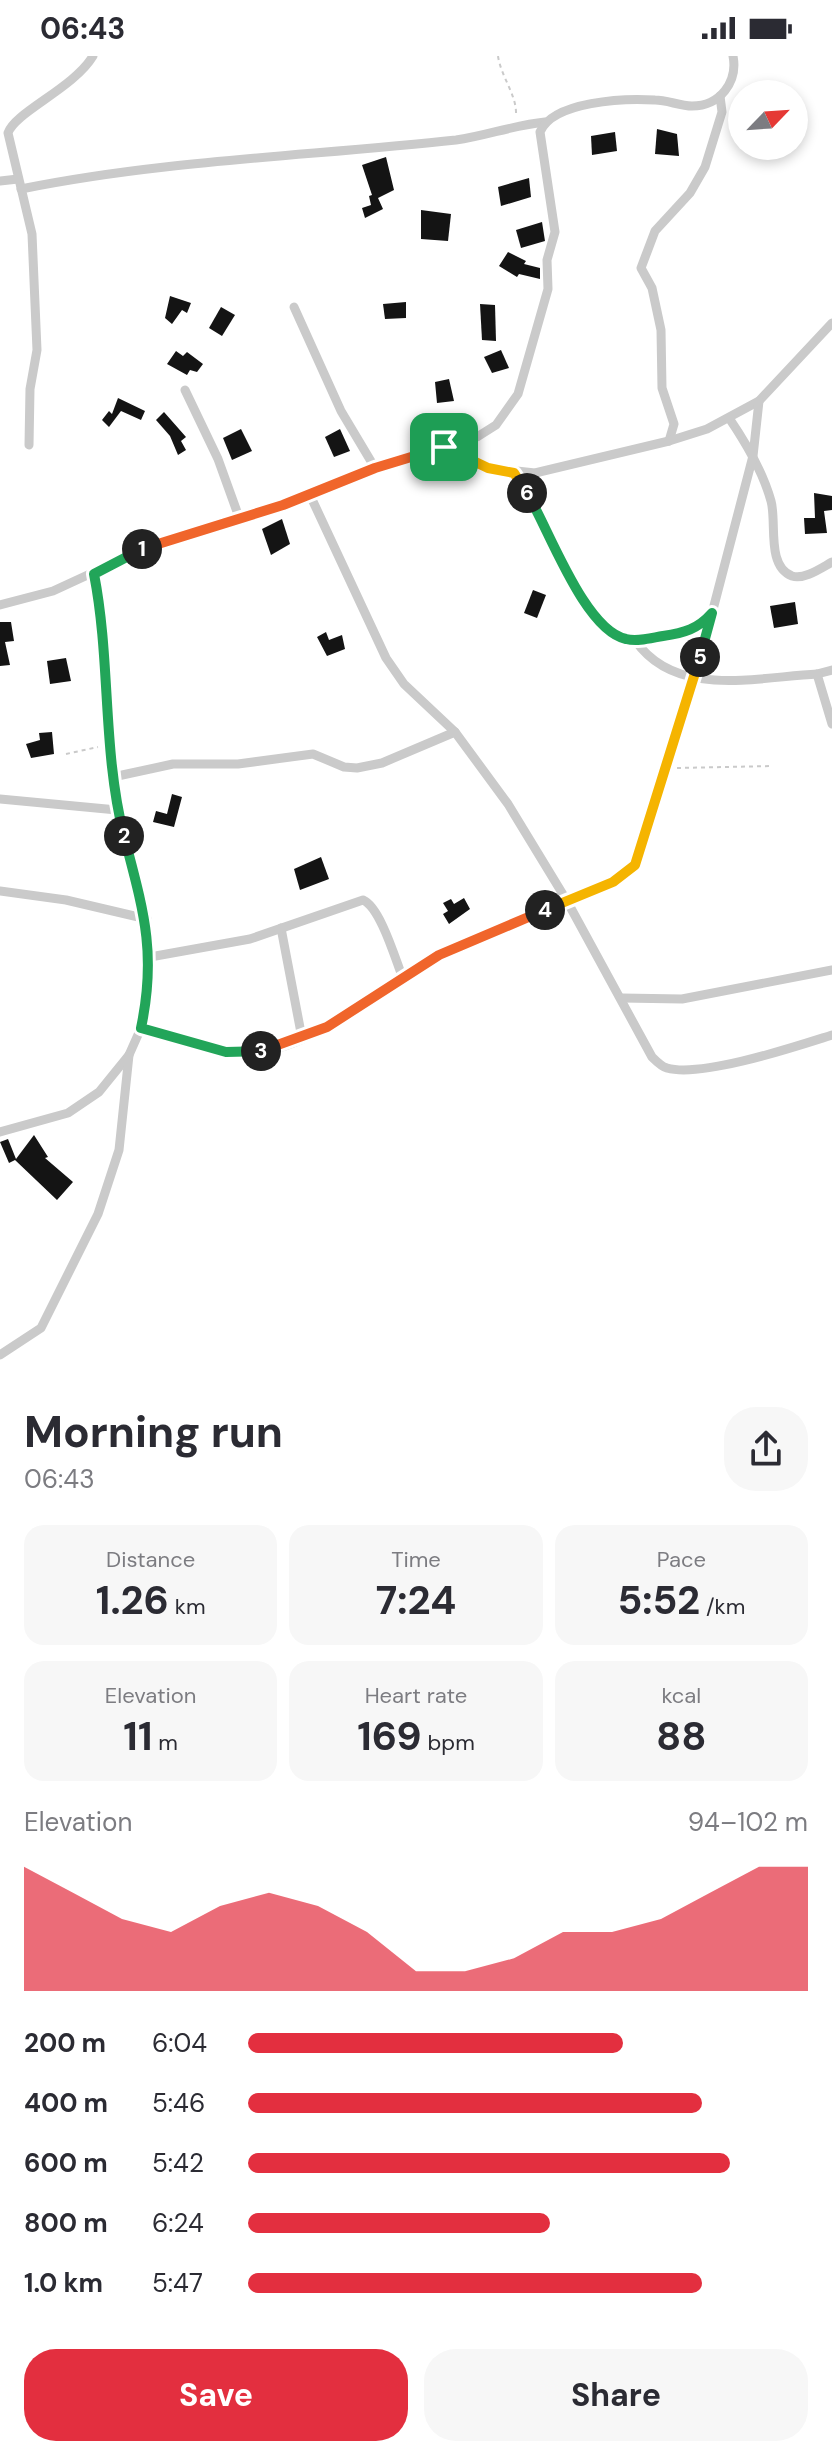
<!DOCTYPE html>
<html lang="en">
<head>
<meta charset="utf-8">
<style>
	:root { --surface:#fff; --page:#f7f7f7; --text:#2b2b33; --muted:#7c7c81; --accent:#e32f3f }
	body { margin:0; font-family:"DM Sans",sans-serif; background:var(--page); color:var(--text); height:100vh; display:flex; flex-direction:column; font-size:30px; white-space:nowrap }
	* { box-sizing:border-box; margin:0 }
	p { font-size:26px; color:var(--muted) }
	.icon { flex:none; width:44px; height:44px; fill:none; stroke:currentColor; stroke-width:2; stroke-linecap:round; stroke-linejoin:round }
	.map { position:relative; height:1325px; overflow:hidden }
	.drawer { display:flex; flex-direction:column; background:var(--surface); flex:1 }
	.drawer>* { flex:none }
	.needle { width:52px; rotate:65deg }
	.fabs { position:absolute; left:728px; top:24px; display:grid; gap:16px }
	.fabs a { display:grid; place-items:center; width:80px; height:80px; border-radius:50%; background:var(--surface); box-shadow:0 4px 12px #0003; font-size:40px }
	.pin { position:absolute; display:grid; place-items:center; width:68px; height:68px; color:#fff; margin:-34px; border-radius:16px; box-shadow:0 4px 12px #0006 }
	.km { position:absolute; width:40px; height:40px; margin:-20px; border-radius:50%; background:#222; color:#fff; font-size:22px; line-height:40px; text-align:center }
	.round { display:grid; place-items:center; flex:none; width:84px; height:84px; border-radius:32px; background:var(--page) }
	.summary { display:flex; align-items:center; justify-content:space-between; height:136px; padding:0 24px }
	h1 { font-size:44px; font-weight:700; line-height:60px }
	.metrics { display:grid; grid-template-columns:repeat(3,1fr); gap:12px; height:136px; padding:8px 24px }
	.metrics div { display:grid; align-content:center; border-radius:20px; background:var(--page); text-align:center }
	.metrics b { font-size:40px; font-weight:700 }
	.metrics small { font-size:22px; font-weight:400 }
	.metrics p { font-size:22px }
	.chart { height:224px; padding:16px 24px }
	.chart p { display:flex; justify-content:space-between }
	.chart svg { width:100%; height:144px; margin-top:8px; fill:var(--accent); opacity:.7 }
	.primary-button { display:flex; gap:16px; margin-top:auto; padding:16px 24px }
	.primary-button a { flex:1; height:92px; border-radius:32px; background:var(--accent); color:#fff; font-size:32px; font-weight:700; line-height:92px; text-align:center }
	.primary-button a+a { background:var(--page); color:var(--text) }
	ul { padding:0 24px; list-style:none; font-size:26px }
	li { display:grid; grid-template-columns:128px 96px 1fr; align-items:center; height:60px }
	li i { height:20px; border-radius:10px; background:var(--accent) }
	.status { display:flex; justify-content:space-between; align-items:center; height:56px; padding:0 40px; background:var(--surface); direction:ltr }
	.status svg { height:22px; fill:currentColor }
	.map>svg:first-child { display:block }
</style>
</head>
<body>
<div class="status"><b>06:43</b><svg viewBox="0 0 49 12"><path d="M0 12V9h3v3zM5 12V6h3v6zM10 12V3h3v9zM15 12V0h3v12zM26 1h20v11H26zM47 4h2v5h-2z"/></svg></div>
<div class="map">
<svg width="832" height="1325" viewBox="0 0 832 1325">
	<rect width="100%" height="100%" fill="#fff"/>
	<g fill="#141414">
		<polygon points="657,73 677,78 679,100 655,98"/>
		<polygon points="615,76 617,95 592,99 591,80"/>
		<polygon points="386,101 394,134 378,142 383,153 365,162 362,152 371,149 369,140 372,139 362,109"/>
		<polygon points="529,122 531,141 501,150 498,131"/>
		<polygon points="421,154 451,158 448,185 421,183"/>
		<polygon points="542,166 545,185 521,192 516,174"/>
		<polygon points="508,196 526,205 524,208 540,212 540,223 519,218 517,221 499,210"/>
		<polygon points="170,240 191,247 187,257 182,254 172,268 165,262"/>
		<polygon points="406,246 406,262 385,263 383,248"/>
		<polygon points="480,248 495,249 496,285 482,284"/>
		<polygon points="221,251 235,259 222,280 209,272"/>
		<polygon points="501,294 509,312 492,317 484,301"/>
		<polygon points="176,295 183,300 187,296 203,308 197,316 190,314 187,319 167,308"/>
		<polygon points="449,323 454,345 437,347 435,326"/>
		<polygon points="118,342 145,355 141,364 121,355 109,371 102,364 109,355 112,358"/>
		<polygon points="164,356 186,381 181,385 186,394 178,399 170,380 156,364"/>
		<polygon points="241,373 252,395 232,404 223,382"/>
		<polygon points="340,373 350,395 334,401 325,381"/>
		<polygon points="814,437 832,440 832,454 824,455 827,477 805,478 804,462 815,462"/>
		<polygon points="282,463 290,488 271,499 262,473"/>
		<polygon points="533,534 546,539 537,562 524,557"/>
		<polygon points="795,546 798,568 774,572 770,550"/>
		<polygon points="0,566 11,566 14,585 5,586 10,609 0,610"/>
		<polygon points="326,576 329,584 342,579 345,593 327,600 317,581"/>
		<polygon points="66,602 71,625 50,628 47,605"/>
		<polygon points="52,676 54,698 31,702 26,688 40,684 39,677"/>
		<polygon points="172,738 182,741 174,771 153,766 156,755 167,758"/>
		<polygon points="321,801 329,823 300,834 294,813"/>
		<polygon points="464,842 470,853 449,868 443,858 448,855 443,847 451,843 454,848"/>
		<polygon points="34,1079 48,1101 45,1102 73,1126 57,1144 15,1104 9,1107 0,1086 8,1083 16,1103"/>
	</g>
	<g fill="none" stroke-linecap="round" stroke-linejoin="round">
		<g stroke="#cacaca" stroke-width="2" stroke-dasharray="4 4" stroke-linecap="butt">
			<path d="M498 0C501 21 517 39 516 59"/>
			<polyline points="66,698 98,691"/>
			<polyline points="677,712 772,710"/>
		</g>
		<g stroke="#cacaca" stroke-width="9">
			<polyline points="0,125 18,123"/>
			<path d="M21 133C164 104 311 100 456 84 486 80 514 69 545 66"/>
			<polyline points="294,251 341,355 375,412"/>
			<polyline points="185,334 218,403 240,464"/>
			<path d="M729 362C746 387 763 416 771 445 777 466 766 510 792 520 804 524 821 512 832 506"/>
			<polyline points="669,385 674,368 662,332 661,274 652,232 641,212 655,175 690,137 705,111 722,56 720,40"/>
			<path d="M29 389 30 333 37 294 32 178 8 77C15 56 74 32 93 0"/>
			<polyline points="444,391 488,412 535,417 669,385 707,373 759,345 832,267"/>
			<path d="M514 417C540 457 580 566 622 583 633 587 648 582 659 581 679 577 696 576 710 560"/>
			<path d="M310 439 386 602 404 628 455 676 508 748 567 845 652 1001C656 1005 662 1011 667 1012 702 1022 797 990 832 979"/>
			<path d="M0 549 53 535 157 487 283 449 411 399 477 381 496 369 518 338 548 233 547 204 555 176 540 76C553 45 625 42 655 44 667 44 680 50 692 50 720 50 738 26 733 0"/>
			<path d="M635 584C675 643 757 621 817 618L832 614"/>
			<polyline points="817,618 832,668"/>
			<polyline points="113,721 173,708 238,708 313,698 344,711 357,712 382,707 455,676"/>
			<polyline points="0,743 117,754"/>
			<polyline points="0,835 66,844 147,863"/>
			<polyline points="281,872 302,982"/>
			<path d="M150 901 250 883 363 844C380 851 395 902 402 920"/>
			<polyline points="622,942 682,943 832,914"/>
			<path d="M141 972C174 982 213 1000 248 998 324 992 400 916 469 884 515 862 600 844 635 809L704 588 753 400 759 345"/>
			<polyline points="0,1076 68,1057 99,1036 129,999 141,972 148,937 147,863 117,754 107,690 105,584 94,518"/>
			<polyline points="0,1299 41,1272 98,1158 119,1094 129,999"/>
		</g>
	</g>
	<g fill="none" stroke-linecap="round" stroke-linejoin="round">
		<g stroke="#fff" stroke-width="16">
			<polyline id="split-1" points="142,493 283,449 375,412 444,391"/>
		</g>
		<g stroke="#fff" stroke-width="16">
			<path id="split-2" d="M124 780C102 693 111 605 94 518L142 493"/>
		</g>
		<g stroke="#fff" stroke-width="16">
			<path id="split-3" d="M124 780C143 853 157 896 141 972L226 996 261 995"/>
		</g>
		<g stroke="#fff" stroke-width="16">
			<polyline id="split-4" points="261,995 327,971 439,899 545,854"/>
		</g>
		<g stroke="#fff" stroke-width="16">
			<polyline id="split-5" points="545,854 613,826 635,809 700,601"/>
		</g>
		<g stroke="#fff" stroke-width="16">
			<path id="split-6" d="M527 437C548 471 584 574 626 583 638 586 651 582 663 580 684 577 698 573 712 557L700 601"/>
		</g>
		<g stroke="#fff" stroke-width="16">
			<polyline id="split-7" points="444,391 488,412 514,417 527,437"/>
		</g>
		<use href="#split-1" stroke="#f0652b" stroke-width="10"/>
		<use href="#split-2" stroke="#22a559" stroke-width="10"/>
		<use href="#split-3" stroke="#22a559" stroke-width="10"/>
		<use href="#split-4" stroke="#f0652b" stroke-width="10"/>
		<use href="#split-5" stroke="#f5b400" stroke-width="10"/>
		<use href="#split-6" stroke="#22a559" stroke-width="10"/>
		<use href="#split-7" stroke="#f5b400" stroke-width="10"/>
	</g>
</svg>
<div class="fabs">
<a><svg class="needle" viewBox="-14 -14 28 28"><path d="M0-13l5 13h-10z" fill="#e53935"/><path d="M0 13l5-13h-10z" fill="#7c7c81"/></svg></a>
</div>
<div class="pin" style="left:444px;top:391px;background:#1e9e55"><svg class="icon" aria-label="arrive" viewBox="0 0 24 24"><path d="M6 21V4h12l-3 4 3 4H6"/></svg></div>
<b class="km" style="left:142px;top:493px">1</b>
<b class="km" style="left:124px;top:780px">2</b>
<b class="km" style="left:261px;top:995px">3</b>
<b class="km" style="left:545px;top:854px">4</b>
<b class="km" style="left:700px;top:601px">5</b>
<b class="km" style="left:527px;top:437px">6</b>
</div>
<section class="drawer">
<div class="summary"><div><h1>Morning run</h1><p>06:43</p></div><a class="round"><svg class="icon" aria-label="share" viewBox="0 0 24 24"><path d="M12 15V3M7 8l5-5 5 5M5 13v7h14v-7"/></svg></a></div>
<div class="metrics">
<div><p>Distance</p><b>1.26<small> km</small></b></div>
<div><p>Time</p><b>7:24</b></div>
<div><p>Pace</p><b>5:52<small> /km</small></b></div>
</div>
<div class="metrics">
<div><p>Elevation</p><b>11<small> m</small></b></div>
<div><p>Heart rate</p><b>169<small> bpm</small></b></div>
<div><p>kcal</p><b>88</b></div>
</div>
<div class="chart"><p><span>Elevation</span>94–102 m</p>
<svg viewBox="0 0 160 44" preserveAspectRatio="none"><path d="M0 44V6L10 14L20 22L30 26L40 18L50 14L60 18L70 26L80 38L90 38L100 34L110 26L120 26L130 22L140 14L150 6L160 6V44z"/></svg>
</div>
<ul>
<li><b>200 m</b>6:04<i style="width:67%"></i></li>
<li><b>400 m</b>5:46<i style="width:81%"></i></li>
<li><b>600 m</b>5:42<i style="width:86%"></i></li>
<li><b>800 m</b>6:24<i style="width:54%"></i></li>
<li><b>1.0 km</b>5:47<i style="width:81%"></i></li>
</ul>
<div class="primary-button"><a>Save</a><a>Share</a></div>
</section>
</body>
</html>
